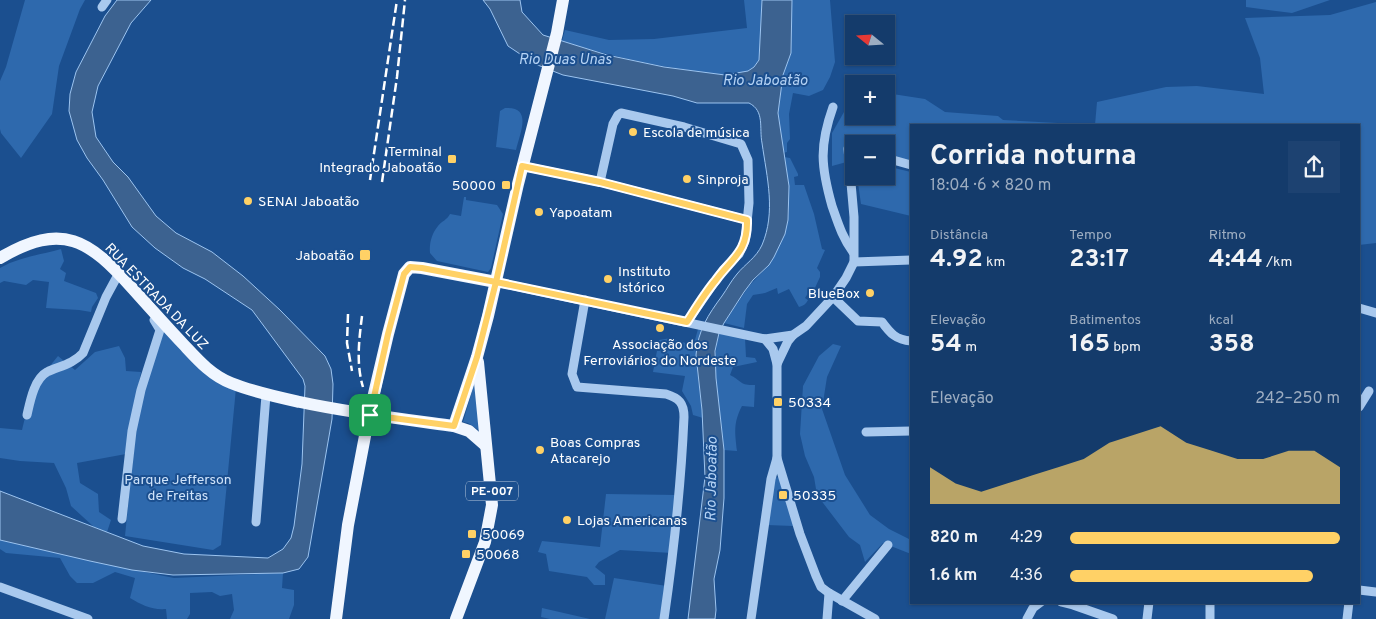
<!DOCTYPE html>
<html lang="pt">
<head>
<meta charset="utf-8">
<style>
	:root { --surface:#143b6b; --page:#1d4271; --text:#f1f3f6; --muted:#9dadc1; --line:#33557e; --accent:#ffd166 }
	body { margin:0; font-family:Overpass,sans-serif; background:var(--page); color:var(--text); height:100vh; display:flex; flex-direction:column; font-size:19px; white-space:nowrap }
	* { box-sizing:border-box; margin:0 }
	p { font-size:16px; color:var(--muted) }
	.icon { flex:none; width:28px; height:28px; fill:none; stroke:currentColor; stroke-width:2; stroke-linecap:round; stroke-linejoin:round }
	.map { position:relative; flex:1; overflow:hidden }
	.side { position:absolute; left:910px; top:124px; width:450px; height:480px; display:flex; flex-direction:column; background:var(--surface); border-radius:0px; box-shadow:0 1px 4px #0004,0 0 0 1px var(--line) }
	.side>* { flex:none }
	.needle { width:32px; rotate:288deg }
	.controls { position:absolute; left:845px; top:15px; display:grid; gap:10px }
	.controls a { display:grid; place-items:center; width:50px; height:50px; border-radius:0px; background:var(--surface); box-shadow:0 1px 4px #0004,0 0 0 1px var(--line); font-size:25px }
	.pin { position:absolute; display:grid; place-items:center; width:42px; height:42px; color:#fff; margin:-21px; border-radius:10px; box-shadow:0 2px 8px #0006 }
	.round { display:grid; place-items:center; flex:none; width:52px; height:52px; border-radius:0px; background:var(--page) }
	.summary { display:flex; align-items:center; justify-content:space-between; height:85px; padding:0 20px }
	h1 { font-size:28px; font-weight:700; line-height:38px }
	.stats { display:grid; grid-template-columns:repeat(3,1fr); gap:8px; height:85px; padding:5px 20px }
	.stats div { display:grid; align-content:center }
	.stats b { font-size:25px; font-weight:700 }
	.stats small { font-size:14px; font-weight:400 }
	.stats p { font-size:14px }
	.chart { height:140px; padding:10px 20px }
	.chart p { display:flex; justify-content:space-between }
	.chart svg { width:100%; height:90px; margin-top:5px; fill:var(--accent); opacity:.7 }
	ul { padding:0 20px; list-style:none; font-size:16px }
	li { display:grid; grid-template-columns:80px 60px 1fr; align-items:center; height:38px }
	li i { height:12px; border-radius:6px; background:var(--accent) }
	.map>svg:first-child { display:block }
</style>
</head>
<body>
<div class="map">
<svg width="1376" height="619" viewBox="0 0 1376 619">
	<rect width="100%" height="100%" fill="#1b4f8f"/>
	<g fill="#2e69ad">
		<polygon points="25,0 85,0 80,9 59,66 52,114 21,158 1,133 0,129 0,81 6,67"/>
		<path d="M744 0H762L759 60C755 66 752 70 745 72 729 78 711 73 695 71 649 65 606 55 562 41L565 30 609 40 654 39 747 28Z"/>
		<polygon points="792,0 830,0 835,62 830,77 823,90 809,96 793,93 789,114 790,139 787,143 787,152 783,153 778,114 783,75 791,53"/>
		<polygon points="1246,0 1330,0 1292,13 1246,7"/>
		<polygon points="1376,2 1376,243 1359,245 1359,125 911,125 911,166 886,163 886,144 854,144 854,160 832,166 832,133 844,112 854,104 854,116 886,116 886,93 925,99 945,112 998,116 1003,120 1095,125 1097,102 1166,87 1197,86 1264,94 1260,58 1245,18 1330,15"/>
		<path d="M505 108C533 106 520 133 516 150L496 147 500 111Z"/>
		<path d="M784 157 790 158 798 174V176L794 177 795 185H804L814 214 822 249 825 250 817 268 820 272V277L814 290H810L805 298 808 300C806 304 803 306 799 307L789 289 778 294 777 288 765 293 753 295 747 304 744 328 724 323 749 286 769 265 785 234 789 212V186Z"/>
		<polygon points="886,166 911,172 911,216 861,204 857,176 886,176"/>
		<path d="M464 197H466V200L497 205 503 214 491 268 488 272 437 261 430 253C429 243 432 233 438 226 442 221 447 220 450 214L461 216Z"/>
		<path d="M61 249 64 261 60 269 66 273 64 281 96 293 98 298 92 307 91 312 79 310 46 308 49 282 33 280 26 285 4 281 0 283V268C19 257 40 255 61 249Z"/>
		<polygon points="164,329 236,388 221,545 213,550 125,536 135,436 139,408"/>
		<path d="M698 329H701C693 359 700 388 703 418L693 415 691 406 682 391 685 376 653 372 659 340 671 338 688 344 695 340Z"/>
		<path d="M719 333 745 338 746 357 755 358 757 362 733 367 730 375C741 380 740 386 755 385L754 407 742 406C733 423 735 433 737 451L724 450C720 413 710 370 719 333Z"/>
		<polygon points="833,344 841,346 827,377 822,409 845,475 870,515 889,529 911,540 911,554 883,543 865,562 860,545 849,537 817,495 814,477 805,456 800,434 803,386 819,356"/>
		<polygon points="119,346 125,358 126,371 141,372 126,454 77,463 80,483 98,494 99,512 111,520 107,532 94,527 71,506 66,488 54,463 20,461 0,458 0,428 22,430 32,388 58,356 75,370 95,352"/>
		<polygon points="477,374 480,431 468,423 463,422"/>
		<polygon points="780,477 794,520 793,526 767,525 773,478"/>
		<polygon points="606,494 678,495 672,553 620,550 599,562 595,567 605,575 605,585 594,585 587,577 549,571 546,554 538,552 542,541 600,547"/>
		<path d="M0 540 90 561 174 578 283 573 282 588 294 590V605L289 619H230L234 610 232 594 220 596 212 592 190 593V614L187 619H167L166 609C151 610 142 605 130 598L135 578 115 572 93 583H77L70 576 60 558 6 553 0 549Z"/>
		<polygon points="614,578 667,586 662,619 605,619"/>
		<polygon points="542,608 590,619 550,619 541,617"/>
	</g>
	<g fill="#3c6290" stroke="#9cc4f0">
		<polygon points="117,0 151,0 131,23 98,86 92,112 96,137 113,162 128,177 156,216 176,233 212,252 243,276 280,310 325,356 331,369 333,384 332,419 308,557 299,569 283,573 173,575 132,570 90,561 0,540 0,491 143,546 184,554 268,558 283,549 291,538 294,526 302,464 305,386 303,379 252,310 205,279 183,268 155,248 132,227 103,180 87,158 77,140 69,111 70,94 76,72 105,16"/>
		<path d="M483 0H520L522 12 543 35 607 55 664 67 725 75 748 71 754 67 759 60 762 0H792L791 53 783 75 778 113 789 186 788 220 785 234 774 257 769 265 753 280 744 292 724 323 719 333 715 351 716 378 724 450V498L720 550 714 579 716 610 715 619H688L705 477 702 410 696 355C698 330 708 315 722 296 727 289 731 281 737 274 745 264 756 258 762 245 776 212 767 178 762 143 759 128 765 111 749 103H697L673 96 563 75 535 64 508 46 490 9Z"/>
	</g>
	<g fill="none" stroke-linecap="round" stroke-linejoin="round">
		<g stroke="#a9c9ee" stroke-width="9">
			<polyline points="102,7 107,0"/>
			<path d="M833 107C819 146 821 167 832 206 838 223 842 237 853 252"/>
			<polyline points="886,158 911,165"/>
			<polyline points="522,166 600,182 747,220"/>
			<polyline points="600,182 613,124 618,115 621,113 684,127 741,144 748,160 749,203 745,241 739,254 723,270 687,322"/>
			<polyline points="854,262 911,260"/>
			<polyline points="496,282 765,339 793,335 806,326 833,297 846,278 854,262 854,217 848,149 854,148"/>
			<path d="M833 297 858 321 882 322C890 333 896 340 911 341"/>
			<path d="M585 300 572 374 577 387 666 394C679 398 684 403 684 417 681 486 674 550 664 619"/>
			<polyline points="1359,308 1376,313"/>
			<polyline points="765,339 773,349 777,364 777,458 800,534 816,576 821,587 829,593 875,619"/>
			<polyline points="777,364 788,341 793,335"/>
			<polyline points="1359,407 1369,391"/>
			<path d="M27 415C30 402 34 379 47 372 60 366 73 364 83 353L106 297 119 273"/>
			<polyline points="866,432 911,431"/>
			<polyline points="122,519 132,431 141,390 160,330 154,320"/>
			<polyline points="256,522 266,395"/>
			<polyline points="0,587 88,619"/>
			<polyline points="1359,590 1376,592"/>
			<polyline points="842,601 888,545"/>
			<polyline points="1061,602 1073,605 1113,619"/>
			<polyline points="1210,602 1210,619"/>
			<polyline points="751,619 771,479 777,458"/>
			<polyline points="827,619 829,593"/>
			<polyline points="1027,619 1033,608 1041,602"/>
			<polyline points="1147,619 1149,602"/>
			<polyline points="1347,619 1349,602"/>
		</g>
		<g stroke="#f0f6ff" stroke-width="12">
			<path d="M0 258C63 221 89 240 133 289 150 308 167 327 184 345 198 360 211 375 231 383 253 392 277 397 300 402 351 413 402 419 454 426L469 431 485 445"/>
			<polyline points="454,426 477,357 488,316 518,184 557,33 563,0"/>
			<polyline points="336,619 348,525 369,415 388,334 404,274 410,267 422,268 496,282"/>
			<polyline points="456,619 485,542 492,505 478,362"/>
		</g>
		<g stroke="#fff" stroke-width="2.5" stroke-dasharray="9 4" stroke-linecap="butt">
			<polyline points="370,180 397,0"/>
			<polyline points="382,182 397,77 405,0"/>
			<polyline points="348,314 347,343 352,371"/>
			<path d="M362 316C359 340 356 364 363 387"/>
		</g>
	</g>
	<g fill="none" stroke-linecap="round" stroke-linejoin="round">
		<g stroke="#fff" stroke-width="10">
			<path id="route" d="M370 415 454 426 477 357 496 282 687 322C696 308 705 293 716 280 732 258 748 252 747 220L600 182 522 166 496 282 422 268 410 267 404 274 388 334 370 415"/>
		</g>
		<use href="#route" stroke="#ffd166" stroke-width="6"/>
	</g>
	<g fill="#ffd166" stroke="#1b4f8f" stroke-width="2">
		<circle cx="633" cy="132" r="5"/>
		<rect x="447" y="154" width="10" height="10" rx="2.5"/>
		<circle cx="687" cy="179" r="5"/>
		<rect x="501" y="180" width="10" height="10" rx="2.5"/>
		<circle cx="248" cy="201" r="5"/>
		<circle cx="539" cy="212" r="5"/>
		<rect x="359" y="249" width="12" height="12" rx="2.5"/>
		<circle cx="608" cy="279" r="5"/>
		<circle cx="870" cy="293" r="5"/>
		<circle cx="660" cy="328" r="5"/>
		<rect x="773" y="397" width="10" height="10" rx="2.5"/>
		<circle cx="540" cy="450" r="5"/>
		<rect x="778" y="490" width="10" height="10" rx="2.5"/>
		<circle cx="567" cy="520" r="5"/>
		<rect x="467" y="529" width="10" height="10" rx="2.5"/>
		<rect x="461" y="549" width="10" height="10" rx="2.5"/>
	</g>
	<g text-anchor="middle" stroke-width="4" stroke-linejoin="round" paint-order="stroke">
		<rect fill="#1b4f8f" stroke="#bbcadd" stroke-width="1" x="466" y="481.5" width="52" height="19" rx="4"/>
		<g font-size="12" font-weight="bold" fill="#fff">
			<text x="492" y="495">PE-007</text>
		</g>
		<g font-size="14" fill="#fff" stroke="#1b4f8f" text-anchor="start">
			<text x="643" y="137">Escola de música</text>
			<text x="442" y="156" text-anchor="end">Terminal<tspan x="442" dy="16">Integrado Jaboatão</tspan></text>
			<text x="697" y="184">Sinproja</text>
			<text x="496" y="190" text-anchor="end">50000</text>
			<text x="258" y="206">SENAI Jaboatão</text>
			<text x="549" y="217">Yapoatam</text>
			<text x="354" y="260" text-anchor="end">Jaboatão</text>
			<text x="618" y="276">Instituto<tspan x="618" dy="16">Istórico</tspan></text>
			<text x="860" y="298" text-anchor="end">BlueBox</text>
			<text x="660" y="349" text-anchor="middle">Associação dos<tspan x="660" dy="16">Ferroviários do Nordeste</tspan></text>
			<text x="788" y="407">50334</text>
			<text x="550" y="447">Boas Compras<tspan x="550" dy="16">Atacarejo</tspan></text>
			<text x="793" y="500">50335</text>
			<text x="577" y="525">Lojas Americanas</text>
			<text x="482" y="539">50069</text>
			<text x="476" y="559">50068</text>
		</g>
		<g font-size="14" fill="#fff" stroke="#1b4f8f">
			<text transform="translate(157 296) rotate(46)" y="5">RUA ESTRADA DA LUZ</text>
		</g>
		<g font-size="14" fill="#cfe3fa" stroke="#1b4f8f">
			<text x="178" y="484">Parque Jefferson<tspan x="178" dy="16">de Freitas</tspan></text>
		</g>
		<g font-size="15" font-style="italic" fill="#b5d3f5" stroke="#1b4f8f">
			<text x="565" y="64">Rio Duas Unas</text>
			<text x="765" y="85">Rio Jaboatão</text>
			<text transform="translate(711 479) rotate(-89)" y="5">Rio Jaboatão</text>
		</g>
	</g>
</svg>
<div class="controls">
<a><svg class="needle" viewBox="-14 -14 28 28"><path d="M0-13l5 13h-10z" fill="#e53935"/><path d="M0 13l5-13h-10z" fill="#9dadc1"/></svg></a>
<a>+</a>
<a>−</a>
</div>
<div class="pin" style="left:370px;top:415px;background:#1e9e55"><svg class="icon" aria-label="arrive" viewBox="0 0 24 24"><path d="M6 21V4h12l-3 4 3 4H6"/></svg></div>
<section class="side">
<div class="summary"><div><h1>Corrida noturna</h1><p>18:04 · 6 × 820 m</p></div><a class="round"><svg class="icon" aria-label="share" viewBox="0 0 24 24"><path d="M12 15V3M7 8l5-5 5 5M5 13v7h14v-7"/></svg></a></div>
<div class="stats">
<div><p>Distância</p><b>4.92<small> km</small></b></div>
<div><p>Tempo</p><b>23:17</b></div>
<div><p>Ritmo</p><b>4:44<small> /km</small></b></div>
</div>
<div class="stats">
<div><p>Elevação</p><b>54<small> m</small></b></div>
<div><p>Batimentos</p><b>165<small> bpm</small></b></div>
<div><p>kcal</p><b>358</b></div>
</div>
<div class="chart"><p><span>Elevação</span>242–250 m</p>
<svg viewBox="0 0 160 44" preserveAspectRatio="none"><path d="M0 44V26L10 34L20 38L30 34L40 30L50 26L60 22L70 14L80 10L90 6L100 14L110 18L120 22L130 22L140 18L150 18L160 26V44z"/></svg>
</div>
<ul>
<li><b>820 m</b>4:29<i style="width:100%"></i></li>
<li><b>1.6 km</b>4:36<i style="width:90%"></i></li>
</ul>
</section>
</div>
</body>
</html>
